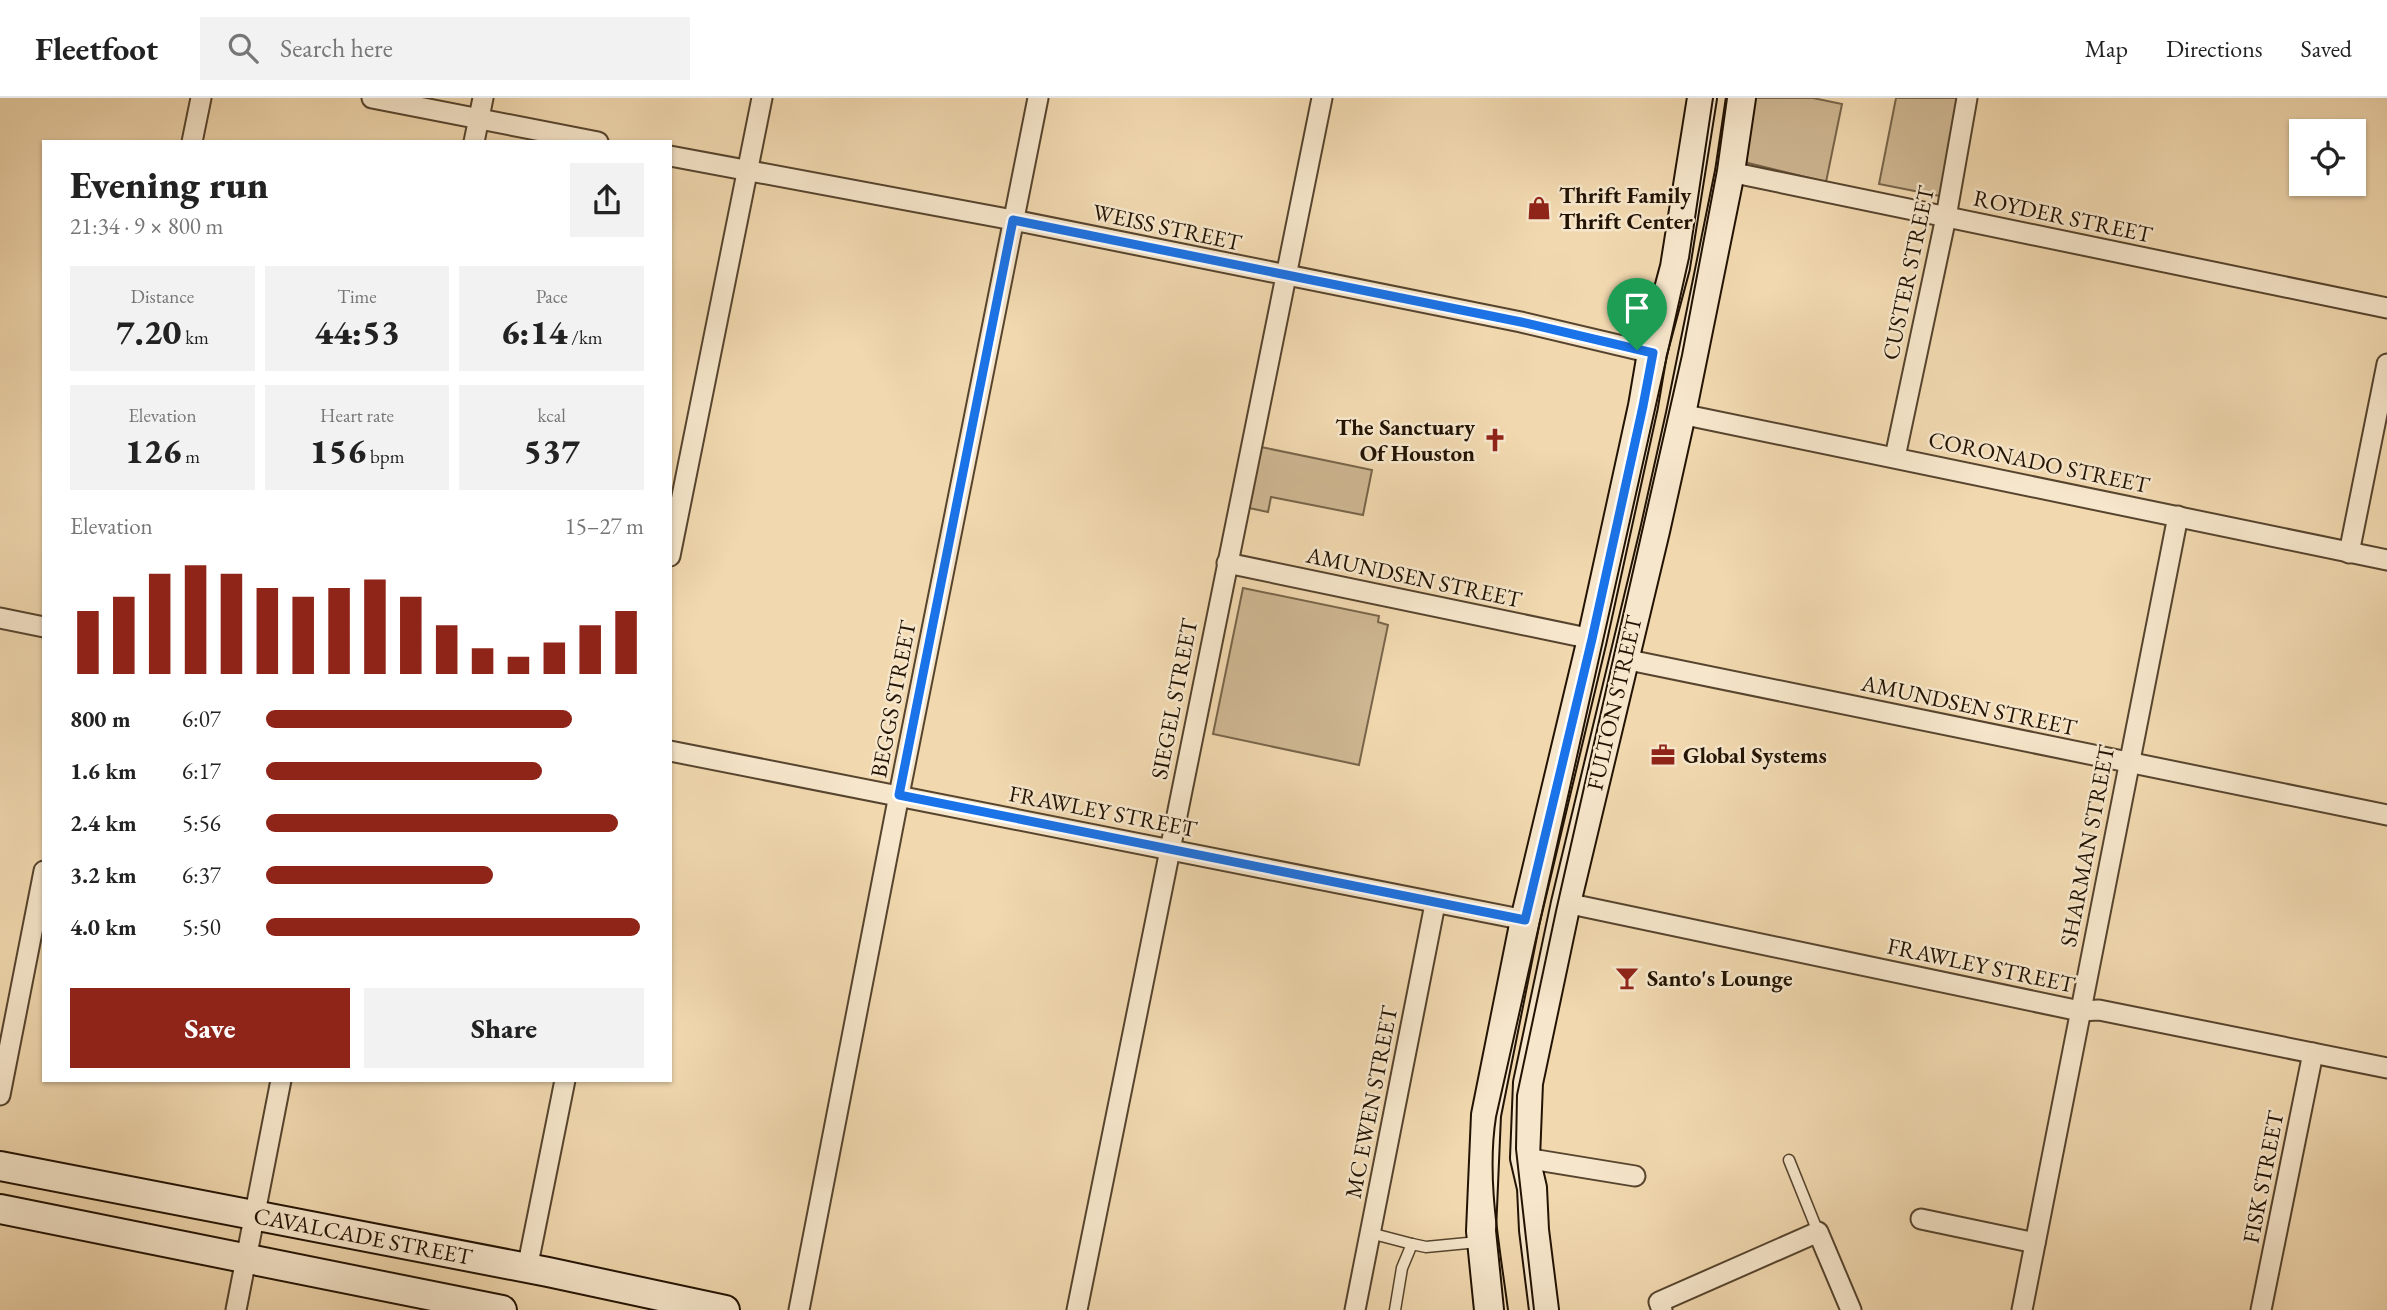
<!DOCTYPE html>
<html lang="en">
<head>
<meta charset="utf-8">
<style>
	:root { --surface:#fff; --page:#f2f2f2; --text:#222; --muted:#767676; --line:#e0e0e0; --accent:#8f2418 }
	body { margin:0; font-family:"EB Garamond",serif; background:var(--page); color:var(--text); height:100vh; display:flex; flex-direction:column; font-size:26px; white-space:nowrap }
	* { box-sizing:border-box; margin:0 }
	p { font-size:23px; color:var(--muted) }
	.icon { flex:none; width:38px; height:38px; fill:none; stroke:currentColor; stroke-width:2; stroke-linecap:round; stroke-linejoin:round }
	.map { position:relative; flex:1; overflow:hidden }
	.sheet { position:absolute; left:42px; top:42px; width:630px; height:942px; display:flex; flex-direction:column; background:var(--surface); border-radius:0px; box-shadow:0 2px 5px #0004 }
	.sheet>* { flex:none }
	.tools { position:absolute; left:2289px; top:21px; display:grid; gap:14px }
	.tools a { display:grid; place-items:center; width:77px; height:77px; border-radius:0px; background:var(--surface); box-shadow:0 2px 5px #0004; font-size:35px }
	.pin { position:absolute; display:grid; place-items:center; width:60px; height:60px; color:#fff; margin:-72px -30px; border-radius:50% 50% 50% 0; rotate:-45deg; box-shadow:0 0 7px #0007 }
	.pin .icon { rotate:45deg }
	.round { display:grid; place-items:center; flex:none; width:74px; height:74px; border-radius:0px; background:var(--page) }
	.head { display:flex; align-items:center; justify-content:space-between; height:119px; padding:0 28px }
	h1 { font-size:38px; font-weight:800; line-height:52px }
	.figures { display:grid; grid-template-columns:repeat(3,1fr); gap:10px; height:119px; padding:7px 28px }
	.figures div { display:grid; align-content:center; border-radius:0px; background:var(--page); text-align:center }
	.figures b { font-size:35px; font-weight:800 }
	.figures small { font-size:19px; font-weight:400 }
	.figures p { font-size:19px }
	.chart { height:196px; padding:14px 28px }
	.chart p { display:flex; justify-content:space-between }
	.chart svg { width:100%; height:126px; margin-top:7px; stroke:var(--accent); stroke-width:6 }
	.action { display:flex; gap:14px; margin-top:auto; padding:14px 28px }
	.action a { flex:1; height:80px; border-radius:0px; background:var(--accent); color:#fff; font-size:28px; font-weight:800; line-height:80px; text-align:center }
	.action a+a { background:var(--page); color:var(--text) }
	ul { padding:0 28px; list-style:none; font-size:23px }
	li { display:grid; grid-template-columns:112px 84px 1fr; align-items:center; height:52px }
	li i { height:18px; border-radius:9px; background:var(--accent) }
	header { display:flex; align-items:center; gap:42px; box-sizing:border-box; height:98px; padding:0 35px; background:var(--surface); border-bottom:2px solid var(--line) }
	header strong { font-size:33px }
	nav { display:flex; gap:38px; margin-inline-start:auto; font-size:24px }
	.search { width:490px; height:63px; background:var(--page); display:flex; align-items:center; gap:18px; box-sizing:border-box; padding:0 24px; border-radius:0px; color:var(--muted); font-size:26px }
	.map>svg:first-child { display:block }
</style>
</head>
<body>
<header>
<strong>Fleetfoot</strong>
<div class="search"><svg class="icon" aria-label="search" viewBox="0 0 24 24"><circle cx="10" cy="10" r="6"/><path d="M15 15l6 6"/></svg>Search here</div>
<nav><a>Map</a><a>Directions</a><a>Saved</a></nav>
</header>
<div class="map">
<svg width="2387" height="1212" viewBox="0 0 2387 1212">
	<rect width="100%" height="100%" fill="#f1d8af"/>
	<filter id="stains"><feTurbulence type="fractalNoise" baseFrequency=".00286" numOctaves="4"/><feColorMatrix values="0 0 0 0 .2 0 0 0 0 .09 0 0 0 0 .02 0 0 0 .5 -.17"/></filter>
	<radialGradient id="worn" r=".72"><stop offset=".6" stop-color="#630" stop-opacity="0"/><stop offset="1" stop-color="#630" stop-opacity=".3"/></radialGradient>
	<g fill="#ceb792" stroke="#78654a" stroke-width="2">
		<polygon points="1752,0 1813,0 1842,6 1826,84 1748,65 1741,58"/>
		<polygon points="1896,0 1960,0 1940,98 1879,86"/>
		<polygon points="1261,349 1372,372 1363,417 1271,399 1268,414 1249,410"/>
		<polygon points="1243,490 1379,518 1378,524 1388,527 1359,667 1213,636"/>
	</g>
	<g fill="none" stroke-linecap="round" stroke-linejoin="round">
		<g stroke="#56442e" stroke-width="13">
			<g id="service">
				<polyline points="1789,1062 1818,1134"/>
				<polyline points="1370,1135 1412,1146"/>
				<polyline points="1395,1212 1402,1170 1412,1146 1426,1149 1478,1144"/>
			</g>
		</g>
		<g stroke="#56442e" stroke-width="23">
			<g id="minor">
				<polyline points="372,0 598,44"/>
				<polyline points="192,44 201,0"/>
				<polyline points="474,44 483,0"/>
				<polyline points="670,58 1013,122 1521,224 1652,255"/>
				<polyline points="1730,74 2387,210"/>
				<polyline points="1681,316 2387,462"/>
				<polyline points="1895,359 1946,119 1967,0"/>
				<polyline points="2349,455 2387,266"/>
				<polyline points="670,458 762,0"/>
				<polyline points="1227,465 1592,541"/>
				<polyline points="0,520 44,529"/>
				<polyline points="1624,561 2387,717"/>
				<polyline points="670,653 1525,822"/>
				<polyline points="1566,805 2080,913 2099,912 2387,970"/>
				<polyline points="0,997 44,773"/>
				<polyline points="1525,1060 1635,1078"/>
				<polyline points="1921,1121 2035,1145"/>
				<polyline points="527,1171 565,982"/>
				<polyline points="236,1212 281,982"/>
				<polyline points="799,1212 899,697 1038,0"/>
				<polyline points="1077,1212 1322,0"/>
				<polyline points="1355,1212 1435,806"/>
				<polyline points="1662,1212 1659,1204 1818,1134 1851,1212"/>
				<polyline points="2022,1212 2178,418"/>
				<polyline points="2261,1212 2313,955"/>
			</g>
		</g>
		<g stroke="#221303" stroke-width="32">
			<g id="secondary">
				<polyline points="0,1068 548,1174 725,1212"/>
				<polyline points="0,1111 502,1212"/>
				<polyline points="1489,1212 1481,1133 1486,1017 1525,822 1592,541 1643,308 1652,255 1675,169 1702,0"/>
				<polyline points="1544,1212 1534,1132 1532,1090 1525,1060 1528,985 1566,805 1655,433 1681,316 1730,74 1741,0"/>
			</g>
		</g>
		<use href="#service" stroke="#f6e6cb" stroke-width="10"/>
		<use href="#minor" stroke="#f6e6cb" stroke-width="19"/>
		<use href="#secondary" stroke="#f6e6cb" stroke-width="28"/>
		<g stroke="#221303" stroke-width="2">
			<path d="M1508 1212C1500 1149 1486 1082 1496 1019L1689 160 1713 0"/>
			<polyline points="1534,1212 1516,1051 1517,997 1556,813 1682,257 1717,72 1727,0"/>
		</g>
	</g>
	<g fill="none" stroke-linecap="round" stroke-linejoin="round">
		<g stroke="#fff" stroke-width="14">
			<polygon id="route" points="1013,122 1521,224 1653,255 1643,308 1592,541 1525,822 899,697"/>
		</g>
		<use href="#route" stroke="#1a73e8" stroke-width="9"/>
	</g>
	<defs>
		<g id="shop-bare" transform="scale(1.89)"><path d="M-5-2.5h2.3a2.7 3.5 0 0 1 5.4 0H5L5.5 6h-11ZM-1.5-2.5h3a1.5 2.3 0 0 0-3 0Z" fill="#8f2418" stroke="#f6e6cb" stroke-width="2.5" paint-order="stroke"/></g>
		<g id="church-bare" transform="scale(1.89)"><path d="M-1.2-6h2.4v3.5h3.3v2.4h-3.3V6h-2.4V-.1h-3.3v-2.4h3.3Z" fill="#8f2418" stroke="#f6e6cb" stroke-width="2.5" paint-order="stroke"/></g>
		<g id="office-bare" transform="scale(1.89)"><path d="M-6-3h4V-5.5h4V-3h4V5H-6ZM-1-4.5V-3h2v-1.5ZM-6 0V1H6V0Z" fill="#8f2418" stroke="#f6e6cb" stroke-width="2.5" paint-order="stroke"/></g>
		<g id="bar-bare" transform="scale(1.89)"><path d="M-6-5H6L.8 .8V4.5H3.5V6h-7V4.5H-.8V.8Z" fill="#8f2418" stroke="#f6e6cb" stroke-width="2.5" paint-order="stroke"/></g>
	</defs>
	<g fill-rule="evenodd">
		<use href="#shop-bare" x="1539" y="110"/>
		<use href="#church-bare" x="1495" y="342"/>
		<use href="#office-bare" x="1663" y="657"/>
		<use href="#bar-bare" x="1627" y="880"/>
	</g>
	<g text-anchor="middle" stroke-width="5" stroke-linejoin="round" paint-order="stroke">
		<g font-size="23" font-weight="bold" fill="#221303" stroke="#f6e6cb" text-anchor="start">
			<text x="1559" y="105">Thrift Family<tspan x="1559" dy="26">Thrift Center</tspan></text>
			<text x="1475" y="337" text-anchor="end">The Sanctuary<tspan x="1475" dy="26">Of Houston</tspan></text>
			<text x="1683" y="665">Global Systems</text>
			<text x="1647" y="888">Santo's Lounge</text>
		</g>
		<g font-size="23" fill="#221303" stroke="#f6e6cb">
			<text transform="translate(2063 118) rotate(12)" y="8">ROYDER STREET</text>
			<text transform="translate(1167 129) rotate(12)" y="8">WEISS STREET</text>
			<text transform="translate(1908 175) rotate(-78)" y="8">CUSTER STREET</text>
			<text transform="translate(2039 364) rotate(12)" y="8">CORONADO STREET</text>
			<text transform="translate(1414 479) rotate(12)" y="8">AMUNDSEN STREET</text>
			<text transform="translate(893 601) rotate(-79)" y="8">BEGGS STREET</text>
			<text transform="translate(1174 601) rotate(-79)" y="8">SIEGEL STREET</text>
			<text transform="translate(1614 605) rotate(-77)" y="8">FULTON STREET</text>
			<text transform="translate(1969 607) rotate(12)" y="8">AMUNDSEN STREET</text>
			<text transform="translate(1103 713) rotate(11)" y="8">FRAWLEY STREET</text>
			<text transform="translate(2087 748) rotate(-79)" y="8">SHARMAN STREET</text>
			<text transform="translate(1981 867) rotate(12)" y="8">FRAWLEY STREET</text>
			<text transform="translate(1371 1004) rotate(-79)" y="8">MC EWEN STREET</text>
			<text transform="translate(2263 1079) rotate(-79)" y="8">FISK STREET</text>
			<text transform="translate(363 1138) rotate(11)" y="8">CAVALCADE STREET</text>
		</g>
	</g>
	<rect width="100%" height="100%" filter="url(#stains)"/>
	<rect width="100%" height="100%" fill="url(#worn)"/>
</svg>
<div class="tools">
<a><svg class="icon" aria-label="locate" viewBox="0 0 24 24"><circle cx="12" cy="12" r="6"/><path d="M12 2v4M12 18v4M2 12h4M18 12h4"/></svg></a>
</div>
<div class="pin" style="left:1637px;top:252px;background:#1e9e55"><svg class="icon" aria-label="arrive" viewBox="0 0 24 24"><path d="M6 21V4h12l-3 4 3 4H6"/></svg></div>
<section class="sheet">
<div class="head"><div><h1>Evening run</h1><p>21:34 · 9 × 800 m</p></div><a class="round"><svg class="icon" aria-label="share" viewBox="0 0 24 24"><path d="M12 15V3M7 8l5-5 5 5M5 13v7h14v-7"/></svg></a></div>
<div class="figures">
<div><p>Distance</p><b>7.20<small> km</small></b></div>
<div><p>Time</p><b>44:53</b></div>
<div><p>Pace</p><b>6:14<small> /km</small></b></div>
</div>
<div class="figures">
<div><p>Elevation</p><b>126<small> m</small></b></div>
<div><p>Heart rate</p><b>156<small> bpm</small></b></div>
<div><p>kcal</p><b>537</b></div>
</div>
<div class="chart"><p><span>Elevation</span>15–27 m</p>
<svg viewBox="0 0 160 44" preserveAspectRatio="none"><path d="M5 44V22M15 44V17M25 44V9M35 44V6M45 44V9M55 44V14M65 44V17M75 44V14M85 44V11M95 44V17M105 44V27M115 44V35M125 44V38M135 44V33M145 44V27M155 44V22"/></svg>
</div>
<ul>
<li><b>800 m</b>6:07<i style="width:81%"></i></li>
<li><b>1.6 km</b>6:17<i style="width:73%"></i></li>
<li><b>2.4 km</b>5:56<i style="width:93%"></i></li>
<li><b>3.2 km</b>6:37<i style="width:60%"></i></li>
<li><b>4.0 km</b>5:50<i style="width:99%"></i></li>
</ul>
<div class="action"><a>Save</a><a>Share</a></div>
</section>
</div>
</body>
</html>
